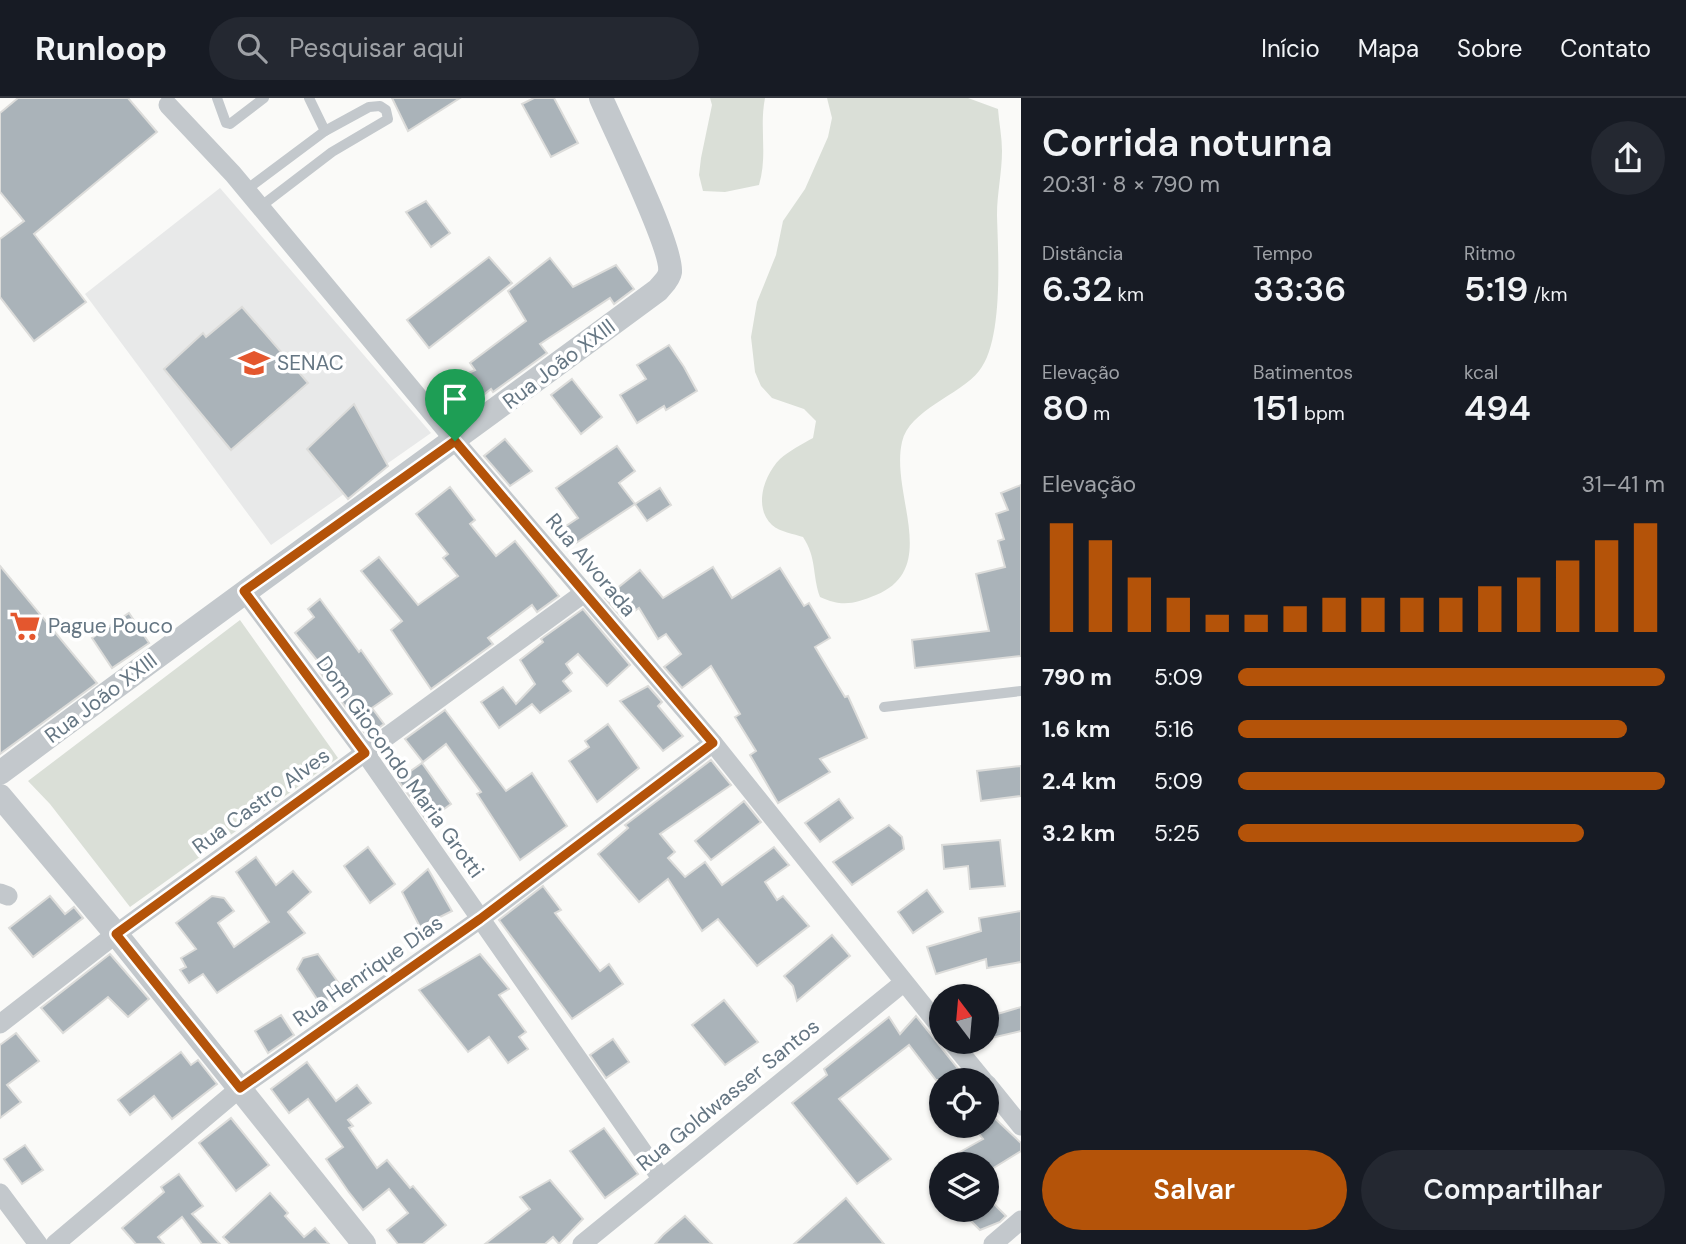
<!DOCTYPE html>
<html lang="pt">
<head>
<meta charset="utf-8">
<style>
	:root { --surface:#171b24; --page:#242831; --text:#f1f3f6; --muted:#9ea1a6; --line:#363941; --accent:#b45309 }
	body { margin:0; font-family:"DM Sans",sans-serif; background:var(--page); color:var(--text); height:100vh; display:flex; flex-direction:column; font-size:26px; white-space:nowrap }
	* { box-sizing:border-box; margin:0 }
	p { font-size:23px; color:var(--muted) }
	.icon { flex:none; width:38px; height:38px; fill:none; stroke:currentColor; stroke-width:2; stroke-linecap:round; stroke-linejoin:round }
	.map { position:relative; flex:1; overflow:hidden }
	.side { display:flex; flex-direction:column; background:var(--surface); width:665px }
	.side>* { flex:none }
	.needle { width:46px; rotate:344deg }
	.buttons { position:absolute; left:929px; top:886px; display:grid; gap:14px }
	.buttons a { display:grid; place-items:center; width:70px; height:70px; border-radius:50%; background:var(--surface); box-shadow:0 2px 5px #0004; font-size:35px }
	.pin { position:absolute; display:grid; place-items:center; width:60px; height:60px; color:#fff; margin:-72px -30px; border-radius:50% 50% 50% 0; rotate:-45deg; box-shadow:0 0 7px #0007 }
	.pin .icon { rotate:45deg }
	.round { display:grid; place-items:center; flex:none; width:74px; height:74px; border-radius:37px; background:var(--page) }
	.headline { display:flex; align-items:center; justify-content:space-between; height:119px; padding:0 21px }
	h1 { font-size:38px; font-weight:600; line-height:52px }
	.metrics { display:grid; grid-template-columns:repeat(3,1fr); gap:10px; height:119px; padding:7px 21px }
	.metrics div { display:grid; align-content:center }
	.metrics b { font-size:35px; font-weight:600 }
	.metrics small { font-size:19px; font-weight:400 }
	.metrics p { font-size:19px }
	.chart { height:196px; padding:14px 21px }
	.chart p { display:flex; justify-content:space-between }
	.chart svg { width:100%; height:126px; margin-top:7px; stroke:var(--accent); stroke-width:6 }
	.primary-button { display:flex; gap:14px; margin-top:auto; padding:14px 21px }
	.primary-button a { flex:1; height:80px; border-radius:42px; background:var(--accent); color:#fff; font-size:28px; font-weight:600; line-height:80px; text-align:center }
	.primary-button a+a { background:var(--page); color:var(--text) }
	ul { padding:0 21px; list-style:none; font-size:23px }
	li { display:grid; grid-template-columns:112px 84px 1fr; align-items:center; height:52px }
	li i { height:18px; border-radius:9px; background:var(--accent) }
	header { display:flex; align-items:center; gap:42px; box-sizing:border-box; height:98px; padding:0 35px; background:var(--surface); border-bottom:2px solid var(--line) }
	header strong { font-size:33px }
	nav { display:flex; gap:38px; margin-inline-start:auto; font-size:24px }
	.search { width:490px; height:63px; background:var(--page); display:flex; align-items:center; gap:18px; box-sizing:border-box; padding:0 24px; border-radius:38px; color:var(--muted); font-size:26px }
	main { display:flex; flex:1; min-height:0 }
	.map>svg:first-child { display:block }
</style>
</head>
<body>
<header>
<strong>Runloop</strong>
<div class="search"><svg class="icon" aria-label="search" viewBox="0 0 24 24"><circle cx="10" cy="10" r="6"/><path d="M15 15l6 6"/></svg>Pesquisar aqui</div>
<nav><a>Início</a><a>Mapa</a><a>Sobre</a><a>Contato</a></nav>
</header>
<main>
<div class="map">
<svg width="1021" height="1146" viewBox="0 0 1021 1146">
	<rect width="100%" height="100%" fill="#fafaf8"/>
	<polygon fill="#e8e9e9" points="220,90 431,335 271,447 85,196"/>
	<g fill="#dadfd7">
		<path d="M710 0H765C759 30 768 57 759 87L725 94 703 93 699 77 701 60 712 7Z"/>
		<path d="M827 0H968L998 11C999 25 1002 39 1002 53 1002 74 997 96 997 117 998 156 1004 242 979 273 960 297 909 312 902 344 890 396 941 470 876 497 854 506 842 509 820 499 812 477 817 460 803 439 794 436 780 434 772 427 753 409 764 377 780 361 789 353 802 346 813 340L816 323 804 311 772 300 761 288 755 274 751 239 757 204 776 157 783 123 805 91 828 39 832 20Z"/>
		<polygon points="240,522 338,660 130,809 50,706 28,683"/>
	</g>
	<g fill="#aab3b9" stroke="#dcdcda" stroke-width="2">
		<polygon points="18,0 128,0 157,34 34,136 86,204 34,243 0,199 0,141 24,123 0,94 0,15"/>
		<polygon points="392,0 460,0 408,33"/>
		<polygon points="534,0 554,0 578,45 551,59 522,6"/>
		<polygon points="426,103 450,135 431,149 406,114"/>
		<polygon points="489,159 512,185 429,250 407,222"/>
		<polygon points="550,160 573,189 616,167 634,191 614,206 610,200 540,246 547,255 493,294 491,291 453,321 429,293 475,272 470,265 526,223 508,193"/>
		<polygon points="242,209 308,285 231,352 164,271 203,235 206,239"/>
		<polygon points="669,247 684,269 697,293 666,312 664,308 637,325 620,297 646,281 637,267"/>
		<polygon points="572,281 602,319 581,336 551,297"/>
		<polygon points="354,306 388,368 348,401 307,351"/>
		<polygon points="505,341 532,373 510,388 484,358"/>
		<polygon points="617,348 635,373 619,385 635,406 570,449 557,434 578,420 556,390"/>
		<polygon points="1021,387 1021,558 915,570 912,542 989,533 976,476 1005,469 998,443 1004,441 996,416 1008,412 1001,395"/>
		<polygon points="450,389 475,422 470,426 496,458 515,443 559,498 537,514 532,507 488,540 493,546 431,591 391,532 402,523 361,473 379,459 418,507 458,478 443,460 448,456 416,416"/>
		<polygon points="660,390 671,407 647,423 635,406"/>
		<polygon points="0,468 97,585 0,656"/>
		<polygon points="713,469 732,500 780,470 804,508 809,505 830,540 815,549 845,599 848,598 867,640 820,661 830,674 778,705 750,657 756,653 735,619 740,616 711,568 682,590 664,569 681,556 666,536 658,541 639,510 623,521 605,500 640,472 663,500"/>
		<polygon points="320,501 359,554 361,552 392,596 372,610 384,626 367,638 317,570 321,567 295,535 314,519 308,511"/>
		<polygon points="583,511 630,567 607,588 578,556 566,566 572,575 563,583 571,593 540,615 532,606 499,630 481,604 503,589 516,606 535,586 520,562 543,544 541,541"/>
		<polygon points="129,515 149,545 112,570 92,540"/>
		<polygon points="648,588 662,604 658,608 683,638 663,653 620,603"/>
		<polygon points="445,612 506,693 532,675 567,728 520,762 477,696 481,694 446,646 423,664 405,641"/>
		<polygon points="608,626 639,670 597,704 569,663 589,649 585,643"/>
		<polygon points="711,662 731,687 660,736 675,754 668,760 685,779 705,764 722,787 774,749 789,767 765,784 777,802 783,798 809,828 757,868 718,821 702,833 668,781 639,804 598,756 628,730 625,727"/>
		<polygon points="422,665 451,706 427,723 398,682"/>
		<polygon points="1021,668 1021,698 981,703 977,673"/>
		<polygon points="839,701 853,720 820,744 805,725"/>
		<polygon points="744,703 761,724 711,762 695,743"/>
		<polygon points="889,727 902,739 904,751 852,787 833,764"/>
		<polygon points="1000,742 1005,788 970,791 968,768 944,771 942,747"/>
		<polygon points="368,749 395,786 370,805 344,768"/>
		<polygon points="256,759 276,787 293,773 311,794 288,814 305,835 217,895 203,876 189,885 180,872 186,869 181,860 196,851 176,825 212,798 224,800 234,813 218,825 234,849 269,824 236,774"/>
		<polygon points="428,771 452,813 420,829 402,794"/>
		<polygon points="543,788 561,812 555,815 600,873 609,866 623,886 572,921 499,822"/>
		<polygon points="927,792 943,814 913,835 898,814"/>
		<polygon points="50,798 65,816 74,809 83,820 33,859 9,830"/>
		<polygon points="1021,813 1021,864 987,870 986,861 936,876 927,849 981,833 979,820"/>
		<polygon points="832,837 850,858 797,903 793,888 784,878"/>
		<polygon points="110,856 149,901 128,919 108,899 63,935 41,910"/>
		<polygon points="318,856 345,894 336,897 321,907 297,871 303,860"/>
		<polygon points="480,856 509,891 499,897 526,934 519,939 528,951 508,965 489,939 468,954 419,892"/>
		<polygon points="724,902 758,944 725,967 692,927"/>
		<polygon points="1021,909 1021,933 987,941 987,919"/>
		<polygon points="281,917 294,937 268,955 255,933"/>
		<polygon points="916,918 967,982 936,982 909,947 839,1001 891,1061 857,1086 792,1005 827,977 824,971 889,919 900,936"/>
		<polygon points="16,935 39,963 7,987 21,1004 0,1020 0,947"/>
		<polygon points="613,941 629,964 606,980 590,957"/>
		<polygon points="181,954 191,967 198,962 217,986 172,1021 154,998 130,1017 118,1002"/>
		<polygon points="307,964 336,1003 357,987 371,1005 348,1022 353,1028 349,1030 377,1070 387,1062 410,1090 413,1088 446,1127 423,1146 398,1146 387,1132 408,1115 389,1091 363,1112 348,1093 326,1061 343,1049 308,1001 289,1015 271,991"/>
		<polygon points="987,1013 1021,1045 1021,1053 987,1074 987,1066 961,1066 951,1059 983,1041 972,1027 987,1027"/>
		<polygon points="231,1020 269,1067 236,1093 199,1045"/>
		<polygon points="604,1030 638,1076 605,1100 570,1053"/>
		<polygon points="25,1047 43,1072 22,1086 4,1061"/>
		<polygon points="179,1076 203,1108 192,1116 220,1146 202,1146 182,1119 158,1139 164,1146 136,1146 122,1130 164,1094 161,1089"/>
		<polygon points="550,1082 583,1121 559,1146 553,1139 545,1146 485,1146 530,1111 520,1099"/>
		<polygon points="270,1095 288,1115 285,1118 304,1139 315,1130 329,1146 230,1146 223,1139"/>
		<polygon points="987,1099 1006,1118 1000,1124 980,1132 959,1111 987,1111"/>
		<polygon points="846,1100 884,1146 794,1146"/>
		<polygon points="685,1118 712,1146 655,1146 663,1137"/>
	</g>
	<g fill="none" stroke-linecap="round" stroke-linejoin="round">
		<g stroke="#c3c8cc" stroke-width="10">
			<polyline points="217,0 226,25 230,26 264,0"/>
			<polyline points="309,0 325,33"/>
			<polyline points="246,92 325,33 369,9 380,8 386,12 388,21 332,54 260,109"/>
			<polyline points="884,609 1021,593"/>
		</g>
		<g stroke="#c3c8cc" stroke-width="19">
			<polyline points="168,7 233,76 455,343 713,645 942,931"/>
			<polyline points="244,493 365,655 661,1080"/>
			<polyline points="0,795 8,798"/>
			<polyline points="0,926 116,836 584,495"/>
			<polyline points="951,943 983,982"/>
			<polyline points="987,986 1021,1028"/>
			<polyline points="0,1095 38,1146"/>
			<polyline points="55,1146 240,990 480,821 713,645"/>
			<polyline points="582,1146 903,885"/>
			<polyline points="993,1146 1021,1122"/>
		</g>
		<g stroke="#c3c8cc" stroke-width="24">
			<path d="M0 675C218 512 439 354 658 192 662 187 669 181 670 174 673 150 614 30 601 0"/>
			<polyline points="0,698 116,836 364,1146"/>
		</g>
	</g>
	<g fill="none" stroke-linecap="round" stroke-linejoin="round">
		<g stroke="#fff" stroke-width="14">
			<polygon id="route" points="455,343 713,645 480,821 240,990 116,836 365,655 244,493"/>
		</g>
		<use href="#route" stroke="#b45309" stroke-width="9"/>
	</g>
	<defs>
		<g id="university-bare" transform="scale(2.415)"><path d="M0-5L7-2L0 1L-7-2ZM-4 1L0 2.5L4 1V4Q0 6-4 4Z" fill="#e4572e" stroke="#fff" stroke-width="2.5" paint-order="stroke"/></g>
		<g id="supermarket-bare" transform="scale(2.415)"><path d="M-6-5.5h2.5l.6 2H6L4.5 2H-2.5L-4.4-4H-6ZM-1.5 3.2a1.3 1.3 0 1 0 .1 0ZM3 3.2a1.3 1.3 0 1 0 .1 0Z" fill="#e4572e" stroke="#fff" stroke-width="2.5" paint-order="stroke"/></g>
	</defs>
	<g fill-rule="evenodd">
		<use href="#university-bare" x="254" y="265"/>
		<use href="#supermarket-bare" x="25" y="528"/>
	</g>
	<g text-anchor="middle" stroke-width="7" stroke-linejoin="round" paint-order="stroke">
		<g font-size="21" fill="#657683" stroke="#fff" text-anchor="start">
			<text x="277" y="272">SENAC</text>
			<text x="48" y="535">Pague Pouco</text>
		</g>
		<g font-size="21" fill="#657683" stroke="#fff">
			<text transform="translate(559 266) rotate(-37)" y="7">Rua João XXIII</text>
			<text transform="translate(591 467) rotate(50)" y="7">Rua Alvorada</text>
			<text transform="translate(101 600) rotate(-37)" y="7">Rua João XXIII</text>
			<text transform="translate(400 669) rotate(54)" y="7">Dom Giocondo Maria Grotti</text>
			<text transform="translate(261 703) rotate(-36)" y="7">Rua Castro Alves</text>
			<text transform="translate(368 873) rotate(-35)" y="7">Rua Henrique Dias</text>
			<text transform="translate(728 997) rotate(-39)" y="7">Rua Goldwasser Santos</text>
		</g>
	</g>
</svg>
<div class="buttons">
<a><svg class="needle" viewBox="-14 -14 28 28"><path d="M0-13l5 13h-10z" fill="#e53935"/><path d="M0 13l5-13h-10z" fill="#9ea1a6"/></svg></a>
<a><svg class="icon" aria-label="locate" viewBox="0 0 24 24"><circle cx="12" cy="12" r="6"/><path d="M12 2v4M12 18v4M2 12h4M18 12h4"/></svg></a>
<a><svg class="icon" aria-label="layers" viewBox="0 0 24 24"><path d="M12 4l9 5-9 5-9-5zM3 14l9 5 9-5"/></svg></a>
</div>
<div class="pin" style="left:455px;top:343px;background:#1e9e55"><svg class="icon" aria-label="arrive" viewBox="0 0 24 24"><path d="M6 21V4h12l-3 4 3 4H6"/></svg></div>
</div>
<section class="side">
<div class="headline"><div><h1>Corrida noturna</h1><p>20:31 · 8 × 790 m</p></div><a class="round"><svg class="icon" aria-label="share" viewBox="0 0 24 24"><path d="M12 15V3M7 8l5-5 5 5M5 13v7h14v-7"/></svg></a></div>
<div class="metrics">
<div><p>Distância</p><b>6.32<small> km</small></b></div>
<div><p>Tempo</p><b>33:36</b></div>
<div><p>Ritmo</p><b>5:19<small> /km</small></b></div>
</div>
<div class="metrics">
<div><p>Elevação</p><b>80<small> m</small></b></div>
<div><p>Batimentos</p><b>151<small> bpm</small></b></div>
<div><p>kcal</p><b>494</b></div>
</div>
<div class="chart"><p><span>Elevação</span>31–41 m</p>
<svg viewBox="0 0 160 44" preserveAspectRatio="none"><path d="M5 44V6M15 44V12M25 44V25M35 44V32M45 44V38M55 44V38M65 44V35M75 44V32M85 44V32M95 44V32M105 44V32M115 44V28M125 44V25M135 44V19M145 44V12M155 44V6"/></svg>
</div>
<ul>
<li><b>790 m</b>5:09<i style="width:100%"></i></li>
<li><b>1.6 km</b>5:16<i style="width:91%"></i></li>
<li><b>2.4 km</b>5:09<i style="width:100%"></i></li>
<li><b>3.2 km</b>5:25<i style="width:81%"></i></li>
</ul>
<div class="primary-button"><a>Salvar</a><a>Compartilhar</a></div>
</section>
</main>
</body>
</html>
